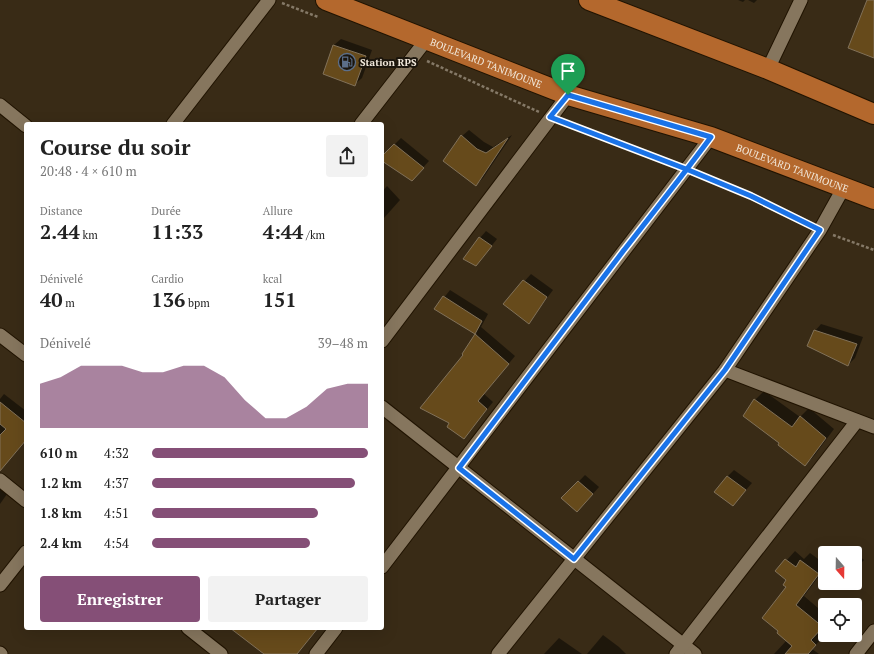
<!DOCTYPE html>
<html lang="fr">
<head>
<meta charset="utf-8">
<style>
	:root { --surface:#fff; --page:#f2f2f2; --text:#222; --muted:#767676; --accent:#854f77 }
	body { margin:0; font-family:"PT Serif",serif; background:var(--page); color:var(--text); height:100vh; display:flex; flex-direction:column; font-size:15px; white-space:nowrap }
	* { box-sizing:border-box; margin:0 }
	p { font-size:13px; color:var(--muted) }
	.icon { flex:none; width:22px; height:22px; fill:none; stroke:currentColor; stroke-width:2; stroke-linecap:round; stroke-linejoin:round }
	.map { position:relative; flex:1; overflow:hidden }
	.sheet { position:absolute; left:24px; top:122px; width:360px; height:508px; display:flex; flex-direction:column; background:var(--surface); border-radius:4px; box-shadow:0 4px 16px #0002 }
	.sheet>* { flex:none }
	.needle { width:26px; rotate:160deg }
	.fabs { position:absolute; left:818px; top:546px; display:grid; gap:8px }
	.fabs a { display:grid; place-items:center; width:44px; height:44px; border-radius:4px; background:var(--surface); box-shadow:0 4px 16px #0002; font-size:20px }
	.pin { position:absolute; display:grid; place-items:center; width:34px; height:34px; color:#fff; margin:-41px -17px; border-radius:50% 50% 50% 0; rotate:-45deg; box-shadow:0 0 4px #0007 }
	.pin .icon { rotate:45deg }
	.round { display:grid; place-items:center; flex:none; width:42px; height:42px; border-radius:4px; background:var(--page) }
	.head { display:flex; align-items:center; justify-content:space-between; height:68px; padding:0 16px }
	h1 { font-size:22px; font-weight:700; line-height:30px }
	.metrics { display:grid; grid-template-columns:repeat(3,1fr); gap:6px; height:68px; padding:4px 16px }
	.metrics div { display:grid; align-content:center }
	.metrics b { font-size:20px; font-weight:700 }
	.metrics small { font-size:11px; font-weight:400 }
	.metrics p { font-size:11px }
	.chart { height:112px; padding:8px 16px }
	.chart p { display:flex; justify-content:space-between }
	.chart svg { width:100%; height:72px; margin-top:4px; fill:var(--accent); opacity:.7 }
	.button { display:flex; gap:8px; margin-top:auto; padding:8px 16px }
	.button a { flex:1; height:46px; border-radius:4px; background:var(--accent); color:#fff; font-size:16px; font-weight:700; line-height:46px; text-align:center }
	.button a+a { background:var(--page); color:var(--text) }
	ul { padding:0 16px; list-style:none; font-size:13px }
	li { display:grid; grid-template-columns:64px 48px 1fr; align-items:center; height:30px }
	li i { height:10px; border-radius:5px; background:var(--accent) }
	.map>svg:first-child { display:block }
</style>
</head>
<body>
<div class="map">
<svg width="874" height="654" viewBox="0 0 874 654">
	<rect width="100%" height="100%" fill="#392b16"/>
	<g fill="#0007">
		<polygon points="738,0 745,0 743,2"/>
		<polygon points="748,0 757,0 754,3"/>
		<polygon points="341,39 372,50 362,78 355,84 334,45"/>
		<polygon points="469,130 484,142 493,147 512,135 483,178 476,185 462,136"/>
		<polygon points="401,138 429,161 418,173 382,160 382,157"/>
		<polygon points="387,186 400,200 384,218 382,217 382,192"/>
		<polygon points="486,231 497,239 482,258 480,238"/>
		<polygon points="531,274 553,290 529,322 504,304"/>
		<polygon points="450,290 488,314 481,327 515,356 484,394 493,402 464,438 463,354 477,334 436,308"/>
		<polygon points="821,324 863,337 855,358 848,365 815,331"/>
		<polygon points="764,391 800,417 809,408 834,429 814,456 805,465 781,442 755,400"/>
		<polygon points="4,394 26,411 26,439 5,464 0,460 0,399"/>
		<polygon points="734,470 752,483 739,498 727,477"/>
		<polygon points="585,475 599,487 584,504 563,498"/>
		<polygon points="0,489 7,494 0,504"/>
		<polygon points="852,549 864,560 855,569 855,553 848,553"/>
		<polygon points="795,551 804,559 810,553 825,564 825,568 804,596 825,614 825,624 819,631 824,636 812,649 819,654 774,654 787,640 788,580 777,571"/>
		<polygon points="603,635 619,647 626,654 587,654"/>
		<polygon points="559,638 582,654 544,654"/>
	</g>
	<g fill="#664a1b" stroke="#817159">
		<polygon points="867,0 874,0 874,58 848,48"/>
		<polygon points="333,45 366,56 355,86 323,74"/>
		<polygon points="461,135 477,149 486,153 508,138 476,186 443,161"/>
		<polygon points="394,144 424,168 412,181 382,161 382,156"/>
		<polygon points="479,237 492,246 476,266 463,259"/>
		<polygon points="523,280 547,297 529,324 503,304"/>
		<polygon points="443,296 482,321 475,334 434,309"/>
		<polygon points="814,330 857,344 848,366 807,346"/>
		<polygon points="475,334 509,364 478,401 487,409 464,439 447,427 449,423 420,408 463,355 462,354"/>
		<polygon points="754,399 792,427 800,416 826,438 805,466 778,445 779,443 743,416"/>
		<polygon points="0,402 26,423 26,440 0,471 0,435 6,429 0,424"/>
		<polygon points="727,476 746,490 733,506 714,492"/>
		<polygon points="578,481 593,494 577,512 561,498"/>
		<polygon points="785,559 796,567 800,560 819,574 796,605 823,627 811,640 816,645 808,654 785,654 792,646 777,633 778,631 762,618 786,587 783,585 786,580 775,571"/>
		<polygon points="230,628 318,628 297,654 264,654"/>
	</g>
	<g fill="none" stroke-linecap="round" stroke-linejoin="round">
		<g stroke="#201301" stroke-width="15">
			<g id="street">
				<polyline points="768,69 801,0"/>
				<polyline points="0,105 26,126"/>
				<polyline points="173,124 269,0"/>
				<polyline points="361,124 427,39"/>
				<polyline points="0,335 26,355"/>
				<polyline points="382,341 568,95"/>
				<polyline points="725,370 874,427"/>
				<polyline points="382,407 695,654"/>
				<polyline points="0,480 26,501"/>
				<polyline points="382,567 711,137"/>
				<polyline points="0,585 26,552"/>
				<polyline points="188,628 221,654"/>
				<polyline points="0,653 1,654"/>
				<polyline points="316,654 336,628"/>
				<polyline points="498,654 725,370 820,230 844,187"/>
				<polyline points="676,654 857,421"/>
				<polyline points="856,654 874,631"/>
			</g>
		</g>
		<g stroke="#201301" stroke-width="22">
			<g id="primary">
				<path id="s1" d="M326 0 568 95 711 137 874 199"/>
				<polyline points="589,0 768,69 874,114"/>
			</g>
		</g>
		<g stroke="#857967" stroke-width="2.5" stroke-dasharray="3 2" stroke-linecap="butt">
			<polyline points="282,3 318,17"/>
			<polyline points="427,61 539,112"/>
			<polyline points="564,123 673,164"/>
			<polyline points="700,175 751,196 808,224"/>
			<polyline points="833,235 874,250"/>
		</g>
		<use href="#street" stroke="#86765e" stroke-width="13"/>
		<use href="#primary" stroke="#b4682d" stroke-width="20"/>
	</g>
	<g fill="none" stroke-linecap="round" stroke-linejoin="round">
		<g stroke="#fff" stroke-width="8">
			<path id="route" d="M568 95 550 117 686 169 751 196 820 230 725 370 574 559 459 468C514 395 569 323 624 250 653 213 683 175 711 137L568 95"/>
		</g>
		<use href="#route" stroke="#1a73e8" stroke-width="5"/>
	</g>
	<defs>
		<g id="fuel-ring" transform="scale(0.9)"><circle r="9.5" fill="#1b150c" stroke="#5c6f8a" stroke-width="1.5"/><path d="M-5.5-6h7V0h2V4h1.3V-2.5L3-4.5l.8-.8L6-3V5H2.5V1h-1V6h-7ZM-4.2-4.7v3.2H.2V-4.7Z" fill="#5c6f8a"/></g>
	</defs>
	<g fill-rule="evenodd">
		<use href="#fuel-ring" x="347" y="62"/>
	</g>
	<g text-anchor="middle" stroke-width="4" stroke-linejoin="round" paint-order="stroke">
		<g font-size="10" font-weight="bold" fill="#f2e9dc" stroke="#1b150c" text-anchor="start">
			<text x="360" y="66">Station RPS</text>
		</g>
		<g font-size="10" fill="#f2e9dc" stroke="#1b150c">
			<text dy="4" stroke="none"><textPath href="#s1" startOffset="172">BOULEVARD TANIMOUNE</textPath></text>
			<text dy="4" stroke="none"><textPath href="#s1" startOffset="496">BOULEVARD TANIMOUNE</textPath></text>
		</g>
	</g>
</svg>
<div class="fabs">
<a><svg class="needle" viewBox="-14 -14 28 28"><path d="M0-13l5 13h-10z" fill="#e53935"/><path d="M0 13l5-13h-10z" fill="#767676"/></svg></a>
<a><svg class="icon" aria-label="locate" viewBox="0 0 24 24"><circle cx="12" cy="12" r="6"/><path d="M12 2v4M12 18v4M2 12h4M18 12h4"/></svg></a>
</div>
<div class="pin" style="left:568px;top:95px;background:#1e9e55"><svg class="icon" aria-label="arrive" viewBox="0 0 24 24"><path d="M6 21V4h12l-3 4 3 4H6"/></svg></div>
<section class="sheet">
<div class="head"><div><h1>Course du soir</h1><p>20:48 · 4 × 610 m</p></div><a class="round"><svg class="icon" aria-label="share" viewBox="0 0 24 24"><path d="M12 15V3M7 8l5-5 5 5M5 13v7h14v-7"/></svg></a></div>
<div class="metrics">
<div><p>Distance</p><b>2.44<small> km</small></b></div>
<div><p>Durée</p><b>11:33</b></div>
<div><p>Allure</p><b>4:44<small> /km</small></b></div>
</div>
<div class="metrics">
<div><p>Dénivelé</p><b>40<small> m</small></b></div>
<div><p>Cardio</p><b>136<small> bpm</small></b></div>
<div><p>kcal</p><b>151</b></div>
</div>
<div class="chart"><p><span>Dénivelé</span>39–48 m</p>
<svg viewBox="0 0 160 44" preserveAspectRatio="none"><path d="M0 44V17L10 13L20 6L30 6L40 6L50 10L60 10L70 6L80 6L90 13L100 27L110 38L120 38L130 31L140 20L150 17L160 17V44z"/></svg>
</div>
<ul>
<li><b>610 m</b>4:32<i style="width:100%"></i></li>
<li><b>1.2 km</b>4:37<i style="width:94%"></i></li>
<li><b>1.8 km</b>4:51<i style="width:77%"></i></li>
<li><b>2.4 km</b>4:54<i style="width:73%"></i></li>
</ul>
<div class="button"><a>Enregistrer</a><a>Partager</a></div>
</section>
</div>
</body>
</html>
